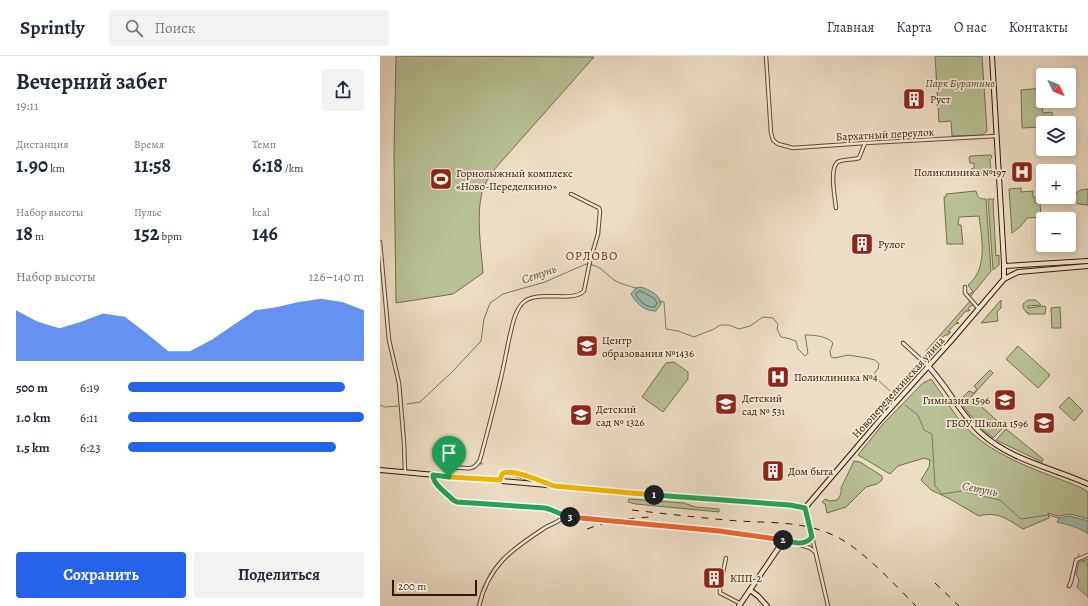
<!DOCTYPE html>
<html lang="ru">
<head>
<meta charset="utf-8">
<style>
	:root { --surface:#fff; --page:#f2f2f3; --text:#1f2937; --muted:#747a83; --line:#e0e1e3; --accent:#2563eb }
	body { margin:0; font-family:Alegreya,serif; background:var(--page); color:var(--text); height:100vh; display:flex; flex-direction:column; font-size:15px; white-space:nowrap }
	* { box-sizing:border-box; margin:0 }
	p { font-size:13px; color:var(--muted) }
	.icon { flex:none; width:22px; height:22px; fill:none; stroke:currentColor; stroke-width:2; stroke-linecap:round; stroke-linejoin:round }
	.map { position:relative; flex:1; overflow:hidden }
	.side { display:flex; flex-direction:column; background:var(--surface); width:380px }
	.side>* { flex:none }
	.needle { width:26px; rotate:133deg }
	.controls { position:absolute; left:656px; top:12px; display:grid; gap:8px }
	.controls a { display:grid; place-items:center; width:40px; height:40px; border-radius:4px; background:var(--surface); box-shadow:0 2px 6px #0003; font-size:20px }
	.scale { position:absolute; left:12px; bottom:10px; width:85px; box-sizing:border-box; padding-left:4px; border:2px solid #341703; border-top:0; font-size:11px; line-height:14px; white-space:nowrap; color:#341703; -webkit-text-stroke:3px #f3e9d9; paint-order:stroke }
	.pin { position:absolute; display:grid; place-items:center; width:34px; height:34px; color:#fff; margin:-41px -17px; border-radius:50% 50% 50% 0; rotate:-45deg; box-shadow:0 0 4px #0007 }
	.pin .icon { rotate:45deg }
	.km { position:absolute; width:20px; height:20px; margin:-10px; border-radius:50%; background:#222; color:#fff; font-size:11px; line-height:20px; text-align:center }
	.round { display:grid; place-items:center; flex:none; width:42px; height:42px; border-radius:4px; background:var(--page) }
	.overview { display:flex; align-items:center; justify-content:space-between; height:68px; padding:0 16px }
	h1 { font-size:22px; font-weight:700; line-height:30px }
	.metrics { display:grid; grid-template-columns:repeat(3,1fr); gap:6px; height:68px; padding:4px 16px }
	.metrics div { display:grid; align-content:center }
	.metrics b { font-size:20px; font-weight:700 }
	.metrics small { font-size:11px; font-weight:400 }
	.metrics p { font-size:11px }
	.chart { height:112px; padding:8px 16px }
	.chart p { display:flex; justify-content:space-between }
	.chart svg { width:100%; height:72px; margin-top:4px; fill:var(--accent); opacity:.7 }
	.primary-button { display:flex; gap:8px; margin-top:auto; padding:8px 16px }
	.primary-button a { flex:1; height:46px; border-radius:4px; background:var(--accent); color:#fff; font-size:16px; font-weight:700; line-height:46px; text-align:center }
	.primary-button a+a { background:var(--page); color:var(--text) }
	ul { padding:0 16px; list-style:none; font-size:13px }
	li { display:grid; grid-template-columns:64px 48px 1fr; align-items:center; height:30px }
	li i { height:10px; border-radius:5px; background:var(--accent) }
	header { display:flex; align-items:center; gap:24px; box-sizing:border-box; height:56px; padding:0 20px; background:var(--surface); border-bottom:1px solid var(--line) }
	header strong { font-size:19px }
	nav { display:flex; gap:22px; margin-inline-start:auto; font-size:14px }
	.search { width:280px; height:36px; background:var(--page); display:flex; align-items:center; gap:10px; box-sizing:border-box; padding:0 14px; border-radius:4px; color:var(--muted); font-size:15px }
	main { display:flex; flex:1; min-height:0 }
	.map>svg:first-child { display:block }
</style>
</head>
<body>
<header>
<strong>Sprintly</strong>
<div class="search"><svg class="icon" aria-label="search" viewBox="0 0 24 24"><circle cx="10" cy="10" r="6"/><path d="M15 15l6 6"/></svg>Поиск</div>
<nav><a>Главная</a><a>Карта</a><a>О нас</a><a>Контакты</a></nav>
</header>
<main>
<section class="side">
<div class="overview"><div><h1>Вечерний забег</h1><p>19:11</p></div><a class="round"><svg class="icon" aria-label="share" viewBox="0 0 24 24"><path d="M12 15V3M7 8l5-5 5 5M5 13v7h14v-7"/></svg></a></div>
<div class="metrics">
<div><p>Дистанция</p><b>1.90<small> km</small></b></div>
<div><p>Время</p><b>11:58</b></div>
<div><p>Темп</p><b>6:18<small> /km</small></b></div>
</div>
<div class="metrics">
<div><p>Набор высоты</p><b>18<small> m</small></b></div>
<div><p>Пульс</p><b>152<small> bpm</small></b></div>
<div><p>kcal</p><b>146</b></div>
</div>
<div class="chart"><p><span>Набор высоты</span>126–140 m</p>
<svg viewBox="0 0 160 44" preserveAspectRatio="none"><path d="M0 44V13L10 20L20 24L30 20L40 15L50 17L60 27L70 38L80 38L90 31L100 22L110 13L120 11L130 8L140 6L150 8L160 13V44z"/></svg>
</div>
<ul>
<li><b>500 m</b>6:19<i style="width:92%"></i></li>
<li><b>1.0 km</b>6:11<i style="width:100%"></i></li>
<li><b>1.5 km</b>6:23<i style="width:88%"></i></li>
</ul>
<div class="primary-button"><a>Сохранить</a><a>Поделиться</a></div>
</section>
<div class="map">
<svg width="708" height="550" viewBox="0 0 708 550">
	<rect width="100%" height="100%" fill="#ecddc5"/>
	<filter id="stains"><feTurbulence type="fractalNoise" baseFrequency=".005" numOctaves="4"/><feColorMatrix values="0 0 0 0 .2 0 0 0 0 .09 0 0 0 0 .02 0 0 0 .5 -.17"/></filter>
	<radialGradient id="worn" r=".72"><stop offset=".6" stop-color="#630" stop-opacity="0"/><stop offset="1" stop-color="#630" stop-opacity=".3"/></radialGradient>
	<g fill="#b7c195" stroke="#766c4c">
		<path d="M16 0 214 1 112 116C109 122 104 129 102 136 96 162 101 190 103 217L73 238 16 247 14 98Z"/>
		<polygon points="555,0 602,0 607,75 602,79 572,80 571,65 559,66"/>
		<polygon points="663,32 663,45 670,45 670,47 662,48 663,57 672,56 673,67 663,67 663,71 642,72 641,34"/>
		<polygon points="611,99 612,101 610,103 611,117 613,116 612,119 598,117 591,114 591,113 594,112 594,107 590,107 589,102 590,100"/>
		<polygon points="641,132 641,136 653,135 653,141 655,141 655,147 660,147 661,161 647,162 641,170 632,177 629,133"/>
		<polygon points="708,133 708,149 698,148 695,144 696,137 701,134"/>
		<path d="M596 135C598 142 599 143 606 143L611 215 590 241 587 239 593 236 588 229C608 213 602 183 599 160L579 161 578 169H581L583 188H567L564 141H566V138Z"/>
		<polygon points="608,143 614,143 613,146 616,200 619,199 619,209 613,214"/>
		<polygon points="621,244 621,252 617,256 618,265 601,267"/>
		<polygon points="648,244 656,244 661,249 648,250 648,252 664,250 666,251 665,258 648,258 648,256 647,257 643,252 643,248"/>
		<polygon points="590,245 594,249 590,250 588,253 590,254 589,255 586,255 576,266 579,267 575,268 568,276 571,276 568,279 565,279 557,289 559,289 549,301 546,295"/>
		<polygon points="680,251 681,272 672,272 671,252"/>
		<polygon points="638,290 670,319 658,332 626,303"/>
		<polygon points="294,306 308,316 308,323 283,356 262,341 286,307"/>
		<polygon points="610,314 613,317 591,341 624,371 613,382 600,371 579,345 589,335 594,337 597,333 594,330"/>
		<path d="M551 323C560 335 568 348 577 361 595 385 621 399 649 411 663 417 677 422 692 428 697 430 703 432 708 436V463L691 458 678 460 668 457 669 462 643 473C627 463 618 455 599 460L568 442 551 434 541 424 549 411 550 404 544 402 518 410 510 418 478 399 503 368 543 327Z"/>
		<polygon points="689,341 703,355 694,365 679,351"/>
		<polygon points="626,373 663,403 662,406 616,384"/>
		<path d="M474 405 480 406 502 420V424L497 428 486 431 466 451 447 457 445 448 442 446 445 443 450 445 457 444C460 440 462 437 461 432Z"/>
		<polygon points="249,443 304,447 315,451 339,453 339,456 256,448 248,446"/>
		<polygon points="708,503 708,541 697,531 699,524 696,518 699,506"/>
	</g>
	<g fill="#9abdaf" stroke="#717b6a">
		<path d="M261 231C269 234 280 238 281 248L276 255C264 255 257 248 251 238L256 232Z"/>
		<path d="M690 460 708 465V478C701 472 686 468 677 466L679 462Z"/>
	</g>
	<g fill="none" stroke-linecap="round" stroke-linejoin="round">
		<path stroke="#676a59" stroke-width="1" d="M260 235 274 242 277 247 275 251C267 252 258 245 256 238Z"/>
		<g stroke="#717b6a" stroke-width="1">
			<path d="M280 245 284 246 286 273 298 275 314 281 334 273 340 269H349L359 273 370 270 383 261 393 262 398 268 397 273 401 281 407 282 416 285 418 293 425 300 428 297 425 279C434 279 447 280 453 287L450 295 451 301 455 302 468 299 487 302 495 304 499 308 498 313 495 316V321L510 335"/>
			<path d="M27 348 40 346 73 315 101 285 104 263 110 247 123 238 165 226 206 208C221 209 223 216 234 224 240 228 249 230 256 232"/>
			<polyline points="0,349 5,351 18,350"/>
			<polyline points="525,349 538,359 544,374 552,378 555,430 562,438 582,435 620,444 641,463 668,459 679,462"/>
			<polyline points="100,409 101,407 103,408"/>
			<polyline points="699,498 698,499 708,510"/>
		</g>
		<g stroke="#624834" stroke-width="4.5">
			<g id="street">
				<polyline points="386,0 391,77 393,84 398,88 413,92 485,87 617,80"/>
				<path d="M456 152C455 141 448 108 460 105 467 103 473 104 479 102L485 87"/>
				<polyline points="0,186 9,284 19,327 24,387 25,416"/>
				<polyline points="585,231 585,237 599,253"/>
				<polyline points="523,287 548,310"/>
				<path d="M69 421 72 413C84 408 91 419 100 404 107 378 114 352 120 326 125 306 128 284 134 263 136 257 139 249 145 245 161 234 192 247 204 235L210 205 218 178 220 155 219 152 191 138"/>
				<polyline points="432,481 448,550"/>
				<polyline points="418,488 430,492 435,496"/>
				<polyline points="336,527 340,530 346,502"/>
				<polyline points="340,530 340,537 361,548"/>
				<polyline points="689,530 691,526 696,504 708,499"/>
				<path d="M99 550C108 510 131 494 163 473 170 468 179 467 184 460"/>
			</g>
		</g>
		<g stroke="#341703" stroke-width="6">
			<g id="secondary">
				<polyline points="612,0 624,207 624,223"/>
				<polyline points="624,210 708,205"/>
				<path d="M548 310C568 331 580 358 601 377 630 404 673 412 708 428"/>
				<polyline points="0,414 277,439 410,449 425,452"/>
				<path d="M53 419C53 429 67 437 73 444L77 446 165 452C174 453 180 459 189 461L339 475 420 487C426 487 428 485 432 481L425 452"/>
				<path d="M120 424C121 419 123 416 129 416L169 428"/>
				<polyline points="425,452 500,364 571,285 624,223 638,216 708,210"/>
				<polyline points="370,534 378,540 387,550"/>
				<polyline points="359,550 404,484"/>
			</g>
		</g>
		<use href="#street" stroke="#f3e9d9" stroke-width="2.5"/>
		<use href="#secondary" stroke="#f3e9d9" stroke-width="4"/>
		<g stroke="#341703" stroke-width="1" stroke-dasharray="7 7" stroke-linecap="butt">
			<path d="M252 454C287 458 322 462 358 465 393 467 427 465 459 482 486 497 514 528 536 550"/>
			<polyline points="207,473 233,464 270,461"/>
			<polyline points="555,527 579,550"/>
		</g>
	</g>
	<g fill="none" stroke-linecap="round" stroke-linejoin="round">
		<g stroke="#fff" stroke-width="8">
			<path id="split-1" d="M69 421 120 424 122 418C131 411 163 426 174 430L274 439"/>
		</g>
		<g stroke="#fff" stroke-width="8">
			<path id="split-2" d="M274 439 410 449 425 452 432 481C424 491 413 486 403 484"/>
		</g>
		<g stroke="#fff" stroke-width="8">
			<polyline id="split-3" points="190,461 339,475 403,484"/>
		</g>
		<g stroke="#fff" stroke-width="8">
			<path id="split-4" d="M69 421 53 419C53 429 67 437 73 444L77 446 165 452C174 454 181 459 190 461"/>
		</g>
		<use href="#split-1" stroke="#f5b400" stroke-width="5"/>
		<use href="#split-2" stroke="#22a559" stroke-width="5"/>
		<use href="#split-3" stroke="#f0652b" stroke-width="5"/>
		<use href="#split-4" stroke="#22a559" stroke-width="5"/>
	</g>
	<defs>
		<g id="building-square" transform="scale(1.15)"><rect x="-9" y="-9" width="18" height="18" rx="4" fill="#8f2418" stroke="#f3e9d9"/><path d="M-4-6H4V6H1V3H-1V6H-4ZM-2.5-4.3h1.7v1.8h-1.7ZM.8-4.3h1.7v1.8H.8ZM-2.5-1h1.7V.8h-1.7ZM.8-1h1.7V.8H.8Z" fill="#fff"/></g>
		<g id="hospital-square" transform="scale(1.15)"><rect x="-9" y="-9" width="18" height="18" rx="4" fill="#8f2418" stroke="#f3e9d9"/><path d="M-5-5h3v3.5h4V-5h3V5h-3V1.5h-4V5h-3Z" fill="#fff"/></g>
		<g id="stadium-square" transform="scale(1.15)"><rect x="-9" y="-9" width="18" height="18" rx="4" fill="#8f2418" stroke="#f3e9d9"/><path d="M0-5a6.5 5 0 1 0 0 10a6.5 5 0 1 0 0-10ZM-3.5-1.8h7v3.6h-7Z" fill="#fff"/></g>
		<g id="school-square" transform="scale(1.15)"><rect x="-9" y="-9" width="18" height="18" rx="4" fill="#8f2418" stroke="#f3e9d9"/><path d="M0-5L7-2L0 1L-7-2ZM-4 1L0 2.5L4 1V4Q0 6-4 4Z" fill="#fff"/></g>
	</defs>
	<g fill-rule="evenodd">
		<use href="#building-square" x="534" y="43"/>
		<use href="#hospital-square" x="642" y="116"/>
		<use href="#stadium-square" x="61" y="123"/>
		<use href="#building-square" x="482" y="188"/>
		<use href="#school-square" x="207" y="290"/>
		<use href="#hospital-square" x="398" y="321"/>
		<use href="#school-square" x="625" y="344"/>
		<use href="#school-square" x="346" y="348"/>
		<use href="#school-square" x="201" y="359"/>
		<use href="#school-square" x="664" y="367"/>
		<use href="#building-square" x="393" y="415"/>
		<use href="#building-square" x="334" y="522"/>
	</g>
	<g text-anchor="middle" stroke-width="3.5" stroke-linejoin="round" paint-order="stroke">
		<g font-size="11" font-style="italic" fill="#5b4a2f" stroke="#f3e9d9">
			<text x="580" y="31">Парк Буратино</text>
		</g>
		<g font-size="11" fill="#341703" stroke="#f3e9d9" text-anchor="start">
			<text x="550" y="47">Руст</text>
			<text x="626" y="120" text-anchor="end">Поликлиника №197</text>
			<text x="76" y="121">Горнолыжный комплекс<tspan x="76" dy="13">«Ново-Переделкино»</tspan></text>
			<text x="498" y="192">Рулог</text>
			<text x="222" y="288">Центр<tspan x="222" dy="13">образования №1436</tspan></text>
			<text x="414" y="325">Поликлиника №4</text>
			<text x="362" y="346">Детский<tspan x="362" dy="13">сад № 531</tspan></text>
			<text x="610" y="348" text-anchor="end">Гимназия 1596</text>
			<text x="216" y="357">Детский<tspan x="216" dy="13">сад № 1326</tspan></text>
			<text x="648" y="371" text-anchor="end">ГБОУ Школа 1596</text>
			<text x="408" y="419">Дом быта</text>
			<text x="350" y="526">КПП-2</text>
		</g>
		<g font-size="11" fill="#341703" stroke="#f3e9d9">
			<text transform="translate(505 78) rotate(-3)" y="4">Бархатный переулок</text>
			<text transform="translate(518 331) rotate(-48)" y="4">Новопеределкинская улица</text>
		</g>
		<g font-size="12" letter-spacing="1" fill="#7a1f14" stroke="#f3e9d9">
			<text x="212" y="204">ОРЛОВО</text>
		</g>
		<g font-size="12" font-style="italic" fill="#58513f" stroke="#f3e9d9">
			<text transform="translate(159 218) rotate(-19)" y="4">Сетунь</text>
			<text transform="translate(600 433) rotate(11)" y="4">Сетунь</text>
		</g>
	</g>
	<rect width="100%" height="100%" filter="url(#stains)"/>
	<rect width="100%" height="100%" fill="url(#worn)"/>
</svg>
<div class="controls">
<a><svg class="needle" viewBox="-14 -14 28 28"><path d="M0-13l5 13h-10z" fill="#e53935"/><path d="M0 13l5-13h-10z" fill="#747a83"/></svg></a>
<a><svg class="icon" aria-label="layers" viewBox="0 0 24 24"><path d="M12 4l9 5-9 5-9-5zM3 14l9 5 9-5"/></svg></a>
<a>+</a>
<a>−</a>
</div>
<div class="scale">200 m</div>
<div class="pin" style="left:69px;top:421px;background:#1e9e55"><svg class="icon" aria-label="arrive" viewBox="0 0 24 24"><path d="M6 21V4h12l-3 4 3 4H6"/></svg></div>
<b class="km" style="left:274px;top:439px">1</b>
<b class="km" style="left:403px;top:484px">2</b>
<b class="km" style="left:190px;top:461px">3</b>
</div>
</main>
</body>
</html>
